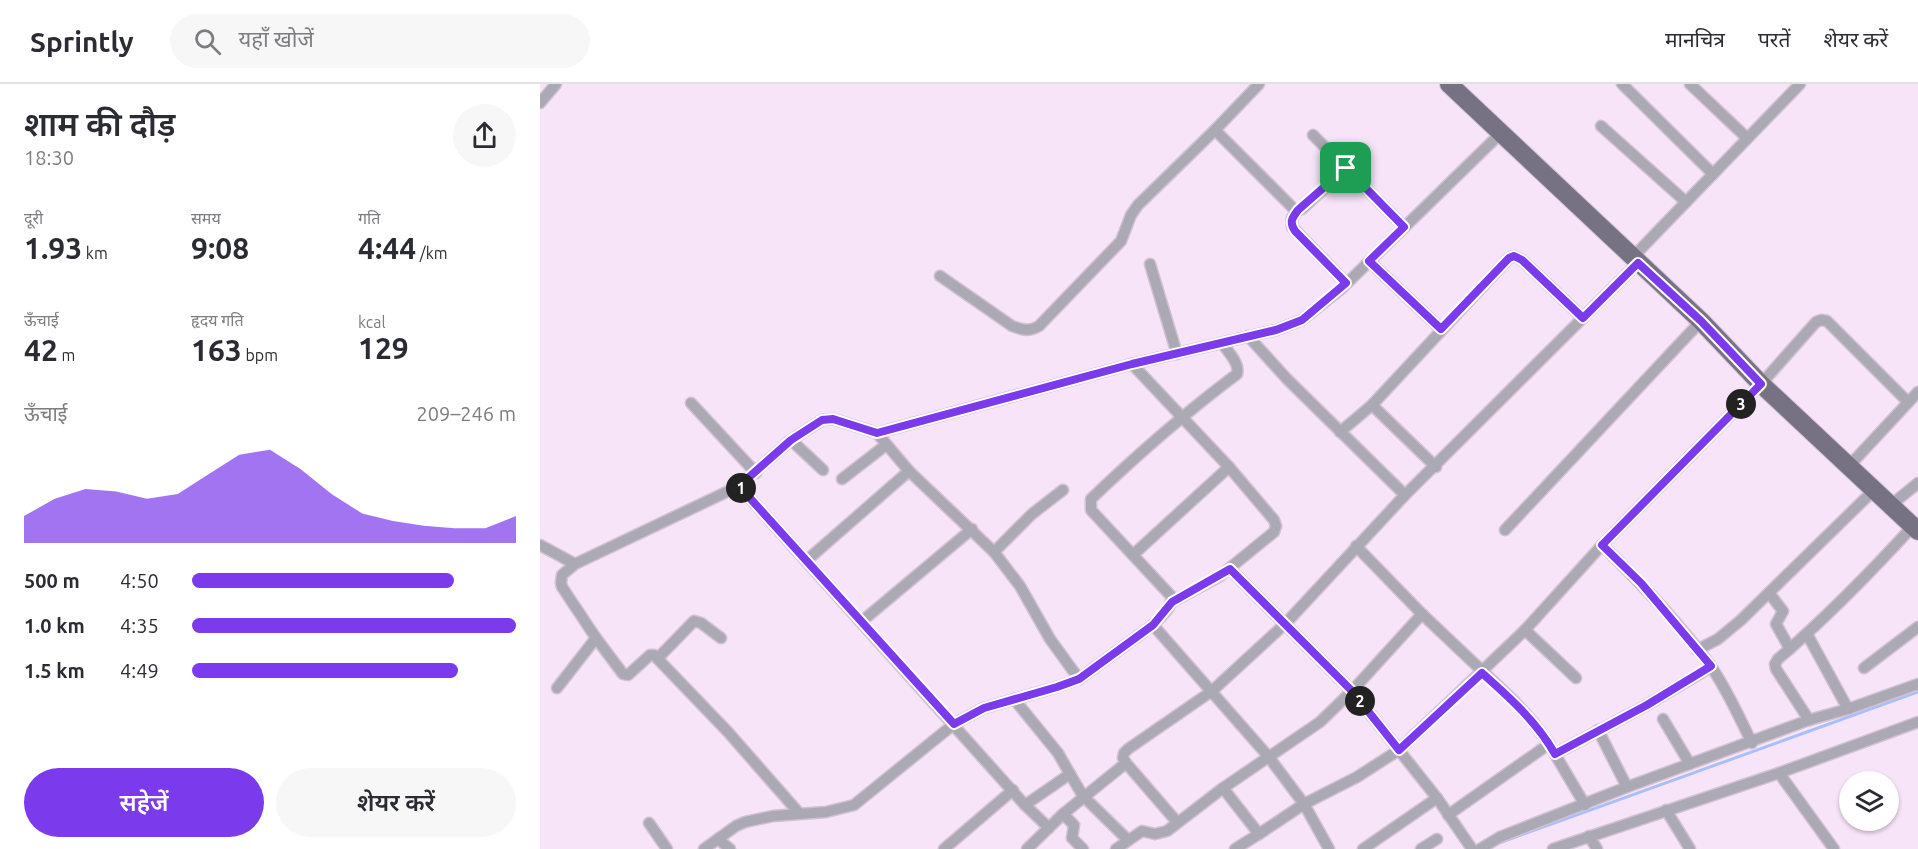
<!DOCTYPE html>
<html lang="hi">
<head>
<meta charset="utf-8">
<style>
	:root { --surface:#fff; --page:#f7f7f7; --text:#2b2b33; --muted:#7c7c81; --line:#e1e1e2; --accent:#7c3aed }
	body { margin:0; font-family:Ubuntu,"Noto Sans Devanagari",sans-serif; background:var(--page); color:var(--text); height:100vh; display:flex; flex-direction:column; font-size:22px; white-space:nowrap }
	* { box-sizing:border-box; margin:0 }
	p { font-size:20px; color:var(--muted) }
	.icon { flex:none; width:33px; height:33px; fill:none; stroke:currentColor; stroke-width:2; stroke-linecap:round; stroke-linejoin:round }
	.map { position:relative; flex:1; overflow:hidden }
	.details { display:flex; flex-direction:column; background:var(--surface); width:540px }
	.details>* { flex:none }
	.tools { position:absolute; left:1299px; top:687px; display:grid; gap:12px }
	.tools a { display:grid; place-items:center; width:60px; height:60px; border-radius:50%; background:var(--surface); box-shadow:0 2px 4px #0004; font-size:30px }
	.pin { position:absolute; display:grid; place-items:center; width:51px; height:51px; color:#fff; margin:-26px; border-radius:12px; box-shadow:0 3px 9px #0006 }
	.km { position:absolute; width:30px; height:30px; margin:-15px; border-radius:50%; background:#222; color:#fff; font-size:16px; line-height:30px; text-align:center }
	.round { display:grid; place-items:center; flex:none; width:63px; height:63px; border-radius:32px; background:var(--page) }
	.summary { display:flex; align-items:center; justify-content:space-between; height:102px; padding:0 24px }
	h1 { font-size:33px; font-weight:600; line-height:45px }
	.metrics { display:grid; grid-template-columns:repeat(3,1fr); gap:9px; height:102px; padding:6px 24px }
	.metrics div { display:grid; align-content:center }
	.metrics b { font-size:30px; font-weight:600 }
	.metrics small { font-size:16px; font-weight:400 }
	.metrics p { font-size:16px }
	.chart { height:168px; padding:12px 24px }
	.chart p { display:flex; justify-content:space-between }
	.chart svg { width:100%; height:108px; margin-top:6px; fill:var(--accent); opacity:.7 }
	.action { display:flex; gap:12px; margin-top:auto; padding:12px 24px }
	.action a { flex:1; height:69px; border-radius:36px; background:var(--accent); color:#fff; font-size:24px; font-weight:600; line-height:69px; text-align:center }
	.action a+a { background:var(--page); color:var(--text) }
	ul { padding:0 24px; list-style:none; font-size:20px }
	li { display:grid; grid-template-columns:96px 72px 1fr; align-items:center; height:45px }
	li i { height:15px; border-radius:8px; background:var(--accent) }
	header { display:flex; align-items:center; gap:36px; box-sizing:border-box; height:84px; padding:0 30px; background:var(--surface); border-bottom:2px solid var(--line) }
	header strong { font-size:28px }
	nav { display:flex; gap:33px; margin-inline-start:auto; font-size:21px }
	.search { width:420px; height:54px; background:var(--page); display:flex; align-items:center; gap:15px; box-sizing:border-box; padding:0 21px; border-radius:33px; color:var(--muted); font-size:22px }
	main { display:flex; flex:1; min-height:0 }
	.map>svg:first-child { display:block }
</style>
</head>
<body>
<header>
<strong>Sprintly</strong>
<div class="search"><svg class="icon" aria-label="search" viewBox="0 0 24 24"><circle cx="10" cy="10" r="6"/><path d="M15 15l6 6"/></svg>यहाँ खोजें</div>
<nav><a>मानचित्र</a><a>परतें</a><a>शेयर करें</a></nav>
</header>
<main>
<section class="details">
<div class="summary"><div><h1>शाम की दौड़</h1><p>18:30</p></div><a class="round"><svg class="icon" aria-label="share" viewBox="0 0 24 24"><path d="M12 15V3M7 8l5-5 5 5M5 13v7h14v-7"/></svg></a></div>
<div class="metrics">
<div><p>दूरी</p><b>1.93<small> km</small></b></div>
<div><p>समय</p><b>9:08</b></div>
<div><p>गति</p><b>4:44<small> /km</small></b></div>
</div>
<div class="metrics">
<div><p>ऊँचाई</p><b>42<small> m</small></b></div>
<div><p>हृदय गति</p><b>163<small> bpm</small></b></div>
<div><p>kcal</p><b>129</b></div>
</div>
<div class="chart"><p><span>ऊँचाई</span>209–246 m</p>
<svg viewBox="0 0 160 44" preserveAspectRatio="none"><path d="M0 44V33L10 26L20 22L30 23L40 26L50 24L60 16L70 8L80 6L90 14L100 24L110 32L120 35L130 37L140 38L150 38L160 33V44z"/></svg>
</div>
<ul>
<li><b>500 m</b>4:50<i style="width:81%"></i></li>
<li><b>1.0 km</b>4:35<i style="width:100%"></i></li>
<li><b>1.5 km</b>4:49<i style="width:82%"></i></li>
</ul>
<div class="action"><a>सहेजें</a><a>शेयर करें</a></div>
</section>
<div class="map">
<svg width="1378" height="765" viewBox="0 0 1378 765">
	<rect width="100%" height="100%" fill="#f7e4f8"/>
	<g fill="none" stroke-linecap="round" stroke-linejoin="round">
		<polyline stroke="#a9bffb" stroke-width="3" points="959,759 1378,608"/>
		<g stroke="#d2c1d3" stroke-width="13">
			<g id="street">
				<polyline points="719,0 675,46 755,126 762,125 806,84"/>
				<polyline points="1082,0 1173,90"/>
				<polyline points="1150,0 1207,54"/>
				<polyline points="0,19 16,0"/>
				<polyline points="1061,42 1146,118"/>
				<polyline points="773,51 864,143"/>
				<polyline points="758,126 752,134 752,143 806,199"/>
				<polyline points="1092,174 1260,0"/>
				<polyline points="829,177 901,245"/>
				<polyline points="610,180 637,270"/>
				<path d="M400 192 472 242C483 246 489 248 499 242L581 157 591 131 598 121 675 46"/>
				<polyline points="708,252 747,295 865,411"/>
				<polyline points="592,280 689,383 734,436 736,442 734,448 680,492 632,518"/>
				<polyline points="151,319 216,389"/>
				<polyline points="832,321 896,383"/>
				<polyline points="800,348 832,321 969,174 974,172 982,176 1043,234"/>
				<polyline points="337,349 369,387 454,468 480,502 510,555 539,595"/>
				<polyline points="251,356 283,386"/>
				<polyline points="1310,381 1378,308"/>
				<polyline points="302,395 346,361"/>
				<polyline points="199,402 485,721 509,744"/>
				<polyline points="1351,421 1378,399"/>
				<polyline points="965,446 1161,237"/>
				<polyline points="0,461 35,480 199,402 251,356 282,336 293,335 337,349 592,280 736,246 762,236 801,205 961,49"/>
				<path d="M1062 461C1101 499 1138 538 1170 581 1187 605 1199 633 1212 659"/>
				<polyline points="816,462 882,530 974,617 993,638 1009,660 1045,721"/>
				<polyline points="454,468 492,430 523,406"/>
				<polyline points="594,470 689,383"/>
				<polyline points="266,477 369,387"/>
				<polyline points="35,480 22,491 21,499 22,503 56,554 83,590 88,591 110,571 114,571 188,648 259,729"/>
				<polyline points="690,485 812,607 897,714 932,765"/>
				<polyline points="1229,509 1243,527 1236,540 1250,565"/>
				<polyline points="321,538 432,445"/>
				<path d="M613 541C621 532 633 524 631 512L551 426V415C598 370 645 329 697 290 700 279 688 268 682 259"/>
				<polyline points="985,546 1036,594"/>
				<polyline points="1267,550 1308,625"/>
				<polyline points="1157,566 1178,555 1201,536 1334,406"/>
				<polyline points="118,574 154,537 161,539 181,554"/>
				<polyline points="1324,584 1378,543"/>
				<polyline points="17,604 56,554"/>
				<polyline points="474,615 518,669 530,690"/>
				<polyline points="1123,635 1150,680"/>
				<path d="M1269 636 1236 585 1235 580 1238 575C1286 534 1330 489 1373 442"/>
				<polyline points="1058,646 1087,703"/>
				<polyline points="1015,670 1107,621 1171,583"/>
				<polyline points="586,679 583,674 584,669 588,665 672,607 746,539 865,411 1098,179"/>
				<polyline points="1239,689 1294,765"/>
				<polyline points="683,704 719,750 695,765"/>
				<polyline points="485,721 530,690 543,712 588,756"/>
				<polyline points="1126,726 1150,765"/>
				<polyline points="523,730 534,741 532,754 543,765"/>
				<polyline points="908,731 1009,660"/>
				<polyline points="109,739 127,765"/>
				<polyline points="719,750 764,720 817,693 859,666 985,546 1062,461 1221,300 1276,238 1281,236 1287,237 1368,318"/>
				<polyline points="1049,752 1057,765"/>
				<polyline points="178,755 190,765"/>
				<polyline points="164,765 196,742 205,738 233,732 286,728 314,721 414,640 444,624 517,603 539,595 613,541 728,672 764,720 789,765"/>
				<polyline points="404,765 473,706"/>
				<polyline points="487,765 523,730 586,679 637,738"/>
				<polyline points="576,765 602,747 615,750 627,747 683,704 780,638 812,607 882,530"/>
				<polyline points="823,765 897,714"/>
				<polyline points="881,765 897,755"/>
				<polyline points="940,765 960,753 1087,703 1269,636 1308,625 1378,600"/>
				<polyline points="1013,765 1239,689 1378,638"/>
			</g>
		</g>
		<g stroke="#d2c1d3" stroke-width="20">
			<polyline id="primary" points="909,0 1161,237 1221,300 1378,447"/>
		</g>
		<use href="#street" stroke="#aba9b3" stroke-width="10"/>
		<use href="#primary" stroke="#767183" stroke-width="18"/>
	</g>
	<g fill="none" stroke-linecap="round" stroke-linejoin="round">
		<g stroke="#fff" stroke-width="12">
			<path id="route" d="M806 84 864 143 829 177 901 245 969 174 974 172 982 176 1043 234 1098 179 1161 237 1221 300 1062 461 1101 499 1171 582 1107 621 1015 670C997 638 969 613 942 589L859 666 812 607 690 485 632 518 613 541 539 595 517 603 444 624 414 640 199 402 251 356 282 336 293 335 337 349 592 280 736 246 762 236 806 199 755 147C749 138 752 134 758 126Z"/>
		</g>
		<use href="#route" stroke="#7c3aed" stroke-width="8"/>
	</g>
</svg>
<div class="tools">
<a><svg class="icon" aria-label="layers" viewBox="0 0 24 24"><path d="M12 4l9 5-9 5-9-5zM3 14l9 5 9-5"/></svg></a>
</div>
<div class="pin" style="left:806px;top:84px;background:#1e9e55"><svg class="icon" aria-label="arrive" viewBox="0 0 24 24"><path d="M6 21V4h12l-3 4 3 4H6"/></svg></div>
<b class="km" style="left:201px;top:404px">1</b>
<b class="km" style="left:820px;top:617px">2</b>
<b class="km" style="left:1201px;top:320px">3</b>
</div>
</main>
</body>
</html>
